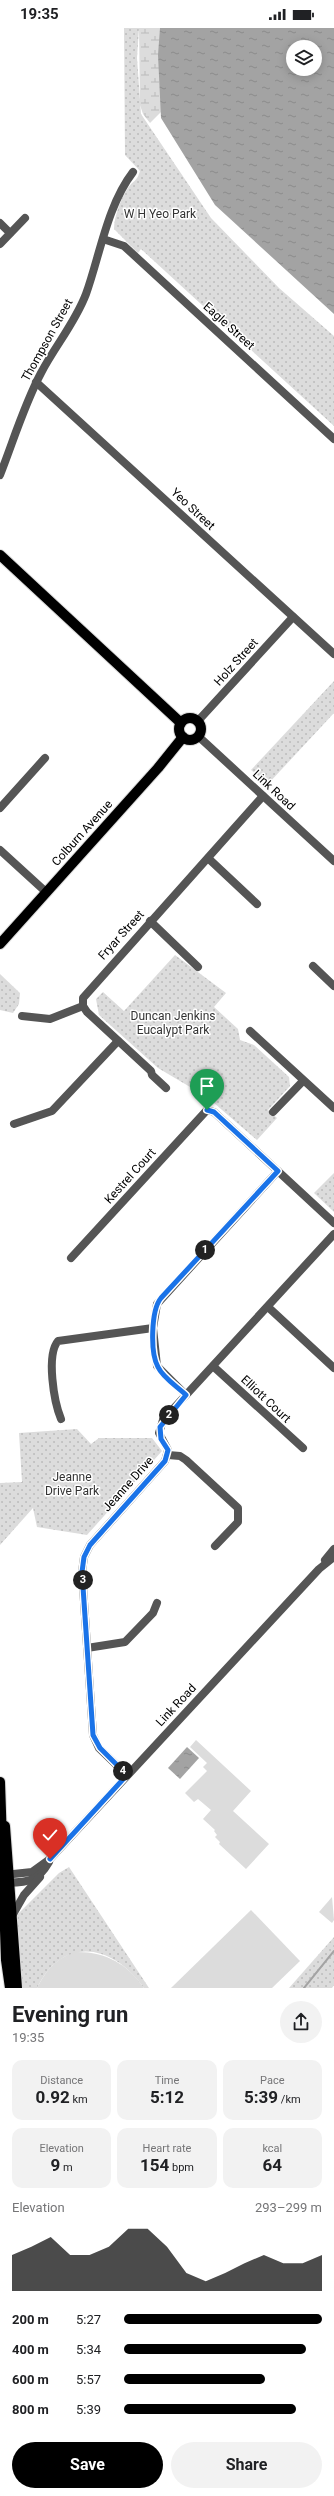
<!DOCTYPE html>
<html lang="en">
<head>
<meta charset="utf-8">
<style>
	:root { --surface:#fff; --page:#f2f2f2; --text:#202124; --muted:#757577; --accent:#000 }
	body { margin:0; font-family:Roboto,sans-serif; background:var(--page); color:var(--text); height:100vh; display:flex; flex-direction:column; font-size:15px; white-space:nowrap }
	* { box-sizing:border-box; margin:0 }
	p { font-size:13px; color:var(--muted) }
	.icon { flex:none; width:22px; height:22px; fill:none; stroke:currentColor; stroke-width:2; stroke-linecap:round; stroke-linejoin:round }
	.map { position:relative; height:1960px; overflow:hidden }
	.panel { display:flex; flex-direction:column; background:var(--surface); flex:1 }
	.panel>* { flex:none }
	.tools { position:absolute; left:286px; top:12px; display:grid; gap:8px }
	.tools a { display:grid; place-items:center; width:36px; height:36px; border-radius:50%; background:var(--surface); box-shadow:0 2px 10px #0003; font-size:20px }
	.pin { position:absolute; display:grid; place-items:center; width:34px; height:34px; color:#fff; margin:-41px -17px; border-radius:50% 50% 50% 0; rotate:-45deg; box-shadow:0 0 4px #0007 }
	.pin .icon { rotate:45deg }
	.km { position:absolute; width:20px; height:20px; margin:-10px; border-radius:50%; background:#222; color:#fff; font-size:11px; line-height:20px; text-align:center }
	.round { display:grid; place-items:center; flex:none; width:42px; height:42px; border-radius:21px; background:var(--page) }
	.headline { display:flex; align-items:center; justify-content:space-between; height:68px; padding:0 12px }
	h1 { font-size:22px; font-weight:700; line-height:30px }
	.stats { display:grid; grid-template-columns:repeat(3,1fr); gap:6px; height:68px; padding:4px 12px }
	.stats div { display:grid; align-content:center; border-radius:10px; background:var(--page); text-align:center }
	.stats b { font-size:17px; font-weight:700 }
	.stats small { font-size:11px; font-weight:400 }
	.stats p { font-size:11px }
	.chart { height:112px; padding:8px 12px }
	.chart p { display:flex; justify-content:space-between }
	.chart svg { width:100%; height:72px; margin-top:4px; fill:var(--accent); opacity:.7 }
	.primary-button { display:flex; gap:8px; margin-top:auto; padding:8px 12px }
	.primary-button a { flex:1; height:46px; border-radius:24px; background:var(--accent); color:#fff; font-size:16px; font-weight:700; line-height:46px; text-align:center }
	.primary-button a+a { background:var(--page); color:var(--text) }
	ul { padding:0 12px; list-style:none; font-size:13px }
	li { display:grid; grid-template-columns:64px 48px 1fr; align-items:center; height:30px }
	li i { height:10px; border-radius:5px; background:var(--accent) }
	.status { display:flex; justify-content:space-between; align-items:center; height:28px; padding:0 20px; background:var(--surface); direction:ltr }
	.status svg { height:11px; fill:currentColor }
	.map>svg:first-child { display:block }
</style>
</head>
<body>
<div class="status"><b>19:35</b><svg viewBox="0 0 49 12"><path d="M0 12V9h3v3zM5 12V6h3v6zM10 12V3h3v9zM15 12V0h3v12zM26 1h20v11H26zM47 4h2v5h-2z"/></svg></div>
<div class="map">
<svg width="334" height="1960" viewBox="0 0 334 1960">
	<defs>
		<pattern id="wetland-marsh" width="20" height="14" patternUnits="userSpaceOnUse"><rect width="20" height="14" fill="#dcdcdc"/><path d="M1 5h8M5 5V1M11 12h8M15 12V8" fill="none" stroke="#bbb"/></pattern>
		<pattern id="park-dots" width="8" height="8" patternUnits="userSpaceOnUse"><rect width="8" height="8" fill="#dcdcdc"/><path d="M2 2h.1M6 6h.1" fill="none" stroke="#bbb" stroke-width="1.8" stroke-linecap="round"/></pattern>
		<pattern id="water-ripples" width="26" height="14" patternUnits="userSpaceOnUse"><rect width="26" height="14" fill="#a3a3a3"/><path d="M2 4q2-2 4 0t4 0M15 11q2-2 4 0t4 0" fill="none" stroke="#8b8b8b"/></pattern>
	</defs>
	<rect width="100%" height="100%" fill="#fff"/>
	<g fill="#dcdcdc">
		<polygon points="196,1712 251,1763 233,1783 269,1816 246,1841 219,1816 220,1814 215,1809 217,1807 214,1803 215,1802 203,1791 211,1782 198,1771 194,1774 185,1765 207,1743 203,1739 207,1735 190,1719"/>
		<polygon points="332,1869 334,1892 332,1895 319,1884"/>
		<polygon points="251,1882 300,1933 272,1960 171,1960"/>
		<path d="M74 1924C104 1923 127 1935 144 1960H37C47 1941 55 1932 74 1924Z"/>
	</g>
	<polygon fill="url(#wetland-marsh)" points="139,0 186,0 176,69 150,95 143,86 140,77"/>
	<g fill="url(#park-dots)">
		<path d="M124 0H139L137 30 141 86 211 190 279 260 334 308V398L141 221 138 225 114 201C114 189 121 170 128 160 133 152 137 154 140 143L125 127Z"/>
		<polygon points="334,653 334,685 268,756 251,742"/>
		<polygon points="175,927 226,965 214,979 238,1001 240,1012 254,1017 289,1049 290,1058 268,1082 277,1090 257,1112 207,1069 158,1040 99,987 96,971 103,964 124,983"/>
		<polygon points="0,946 20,965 19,976 13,985 0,982"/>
		<polygon points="334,1145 334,1184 314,1165"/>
		<polygon points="77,1401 91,1416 99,1410 152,1410 162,1423 87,1507 37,1499 33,1480 0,1517 0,1455 22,1454 19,1405"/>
		<path d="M69 1839 149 1960H144C113 1916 63 1907 37 1960H21L17 1887 59 1845Z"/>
		<polygon points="334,1909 334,1957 332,1960 289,1960"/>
	</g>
	<g fill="url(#water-ripples)" fill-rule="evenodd">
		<path d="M160 0H334V286L215 177 161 90 158 27ZM293 19H315V41H293Z"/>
		<polygon points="187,1719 199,1730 180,1751 168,1740"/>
	</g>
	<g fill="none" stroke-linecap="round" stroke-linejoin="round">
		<polyline stroke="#a3a3a3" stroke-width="2" points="304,1960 334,1923"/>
		<g stroke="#dbdbdb" stroke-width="12">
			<g id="major">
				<polyline points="0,527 181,695"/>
				<circle cx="190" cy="701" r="11"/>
				<polyline points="0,916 158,740 183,709"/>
				<polyline points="0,1754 6,1932 10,1960"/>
				<polyline points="5,1798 17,1960"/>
			</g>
		</g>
		<g stroke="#555" stroke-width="8">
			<polyline points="0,195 10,205"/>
			<polyline points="103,211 124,218 334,411"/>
			<polyline points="0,216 25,190"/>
			<polyline points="36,354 334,626"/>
			<path d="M0 447C13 414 24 377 41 345 55 318 75 295 86 266 100 227 107 178 133 144"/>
			<polyline points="197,694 293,589"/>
			<polyline points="198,708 334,833"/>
			<polyline points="0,780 45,730"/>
			<polyline points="0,822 46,864"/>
			<polyline points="209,831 257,876"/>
			<polyline points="150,893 198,939"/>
			<polyline points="313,938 334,958"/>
			<polyline points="22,988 50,991 83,978"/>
			<polyline points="250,1003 334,1080"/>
			<polyline points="166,1060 152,1047 151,1043 87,984 83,978 83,970 263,768"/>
			<polyline points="273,1084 303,1053"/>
			<polyline points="14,1096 52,1083 118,1013"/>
			<polyline points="71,1230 207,1082 214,1084 334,1195"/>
			<polyline points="268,1279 334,1340"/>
			<polyline points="214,1339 303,1420"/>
			<polyline points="186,1367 157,1338 153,1300 157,1276 278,1143"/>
			<path d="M61 1391C54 1374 46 1327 58 1313L153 1300"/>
			<polyline points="168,1427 180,1428 186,1432 238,1480 238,1494 215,1518"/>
			<polyline points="325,1532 334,1521"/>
			<polyline points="87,1620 125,1614 153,1585 157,1575"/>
			<polyline points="127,1747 99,1720 93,1707 82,1544 84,1529 90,1517 165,1433 168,1422 159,1405 163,1392 334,1206"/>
			<polyline points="4,1847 32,1844 50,1831 319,1541 334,1529"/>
			<path d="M4 1855C27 1854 37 1855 49 1834"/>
			<polyline points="12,1888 24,1867 40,1849"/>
		</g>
		<use href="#major" stroke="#000" stroke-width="10"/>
	</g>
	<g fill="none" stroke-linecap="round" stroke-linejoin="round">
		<g stroke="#fff" stroke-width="8">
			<path id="route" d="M50 1831 127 1747 100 1720 93 1707 82 1544 84 1529 90 1517 165 1433 168 1422 161 1411 160 1399 186 1367C178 1359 163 1350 158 1339 150 1325 151 1282 161 1270L278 1143 214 1084 207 1082"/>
		</g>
		<use href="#route" stroke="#1a73e8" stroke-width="5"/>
	</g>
	<g text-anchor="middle" stroke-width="3" stroke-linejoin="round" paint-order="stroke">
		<g font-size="12" fill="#333" stroke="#fff">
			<text x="160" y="190">W H Yeo Park</text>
			<text x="173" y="992">Duncan Jenkins<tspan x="173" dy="14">Eucalypt Park</tspan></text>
			<text x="72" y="1453">Jeanne<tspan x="72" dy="14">Drive Park</tspan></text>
		</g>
		<g font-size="12" fill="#000" stroke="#fff">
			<text transform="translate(229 298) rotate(42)" y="4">Eagle Street</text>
			<text transform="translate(47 312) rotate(-61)" y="4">Thompson Street</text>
			<text transform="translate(193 481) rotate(43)" y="4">Yeo Street</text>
			<text transform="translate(236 634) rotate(-48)" y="4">Holz Street</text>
			<text transform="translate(274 762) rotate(43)" y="4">Link Road</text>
			<text transform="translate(82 805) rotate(-48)" y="4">Colburn Avenue</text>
			<text transform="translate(121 907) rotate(-48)" y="4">Fryar Street</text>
			<text transform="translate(130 1148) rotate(-48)" y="4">Kestrel Court</text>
			<text transform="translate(266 1371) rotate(43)" y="4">Elliott Court</text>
			<text transform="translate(128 1456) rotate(-48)" y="4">Jeanne Drive</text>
			<text transform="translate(176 1677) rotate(-47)" y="4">Link Road</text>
		</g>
	</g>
</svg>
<div class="tools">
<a><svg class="icon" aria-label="layers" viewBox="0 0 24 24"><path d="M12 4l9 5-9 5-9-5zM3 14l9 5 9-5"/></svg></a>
</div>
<div class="pin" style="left:207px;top:1082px;background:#1e9e55"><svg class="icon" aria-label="arrive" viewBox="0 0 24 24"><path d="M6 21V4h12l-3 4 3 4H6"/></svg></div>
<div class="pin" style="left:50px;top:1831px;background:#d93025"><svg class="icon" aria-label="check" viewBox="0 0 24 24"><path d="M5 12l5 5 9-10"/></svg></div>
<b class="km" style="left:205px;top:1222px">1</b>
<b class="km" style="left:169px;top:1387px">2</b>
<b class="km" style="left:83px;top:1552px">3</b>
<b class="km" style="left:123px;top:1743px">4</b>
</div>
<section class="panel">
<div class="headline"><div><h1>Evening run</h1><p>19:35</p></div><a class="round"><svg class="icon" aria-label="share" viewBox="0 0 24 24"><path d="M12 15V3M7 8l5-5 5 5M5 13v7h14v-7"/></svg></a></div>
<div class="stats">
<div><p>Distance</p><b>0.92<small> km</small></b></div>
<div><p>Time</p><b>5:12</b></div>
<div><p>Pace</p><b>5:39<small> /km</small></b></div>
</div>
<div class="stats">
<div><p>Elevation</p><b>9<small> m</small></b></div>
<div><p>Heart rate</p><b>154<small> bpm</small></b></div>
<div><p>kcal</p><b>64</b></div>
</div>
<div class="chart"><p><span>Elevation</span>293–299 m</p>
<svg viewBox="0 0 160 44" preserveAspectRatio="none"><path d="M0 44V22L10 17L20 11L30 22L40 22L50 17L60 6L70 6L80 17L90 33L100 38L110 33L120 27L130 22L140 27L150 27L160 22V44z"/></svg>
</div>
<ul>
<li><b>200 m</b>5:27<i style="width:100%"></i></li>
<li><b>400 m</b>5:34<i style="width:92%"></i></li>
<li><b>600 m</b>5:57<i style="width:71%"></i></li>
<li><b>800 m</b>5:39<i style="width:87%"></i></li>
</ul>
<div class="primary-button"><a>Save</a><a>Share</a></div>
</section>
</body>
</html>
